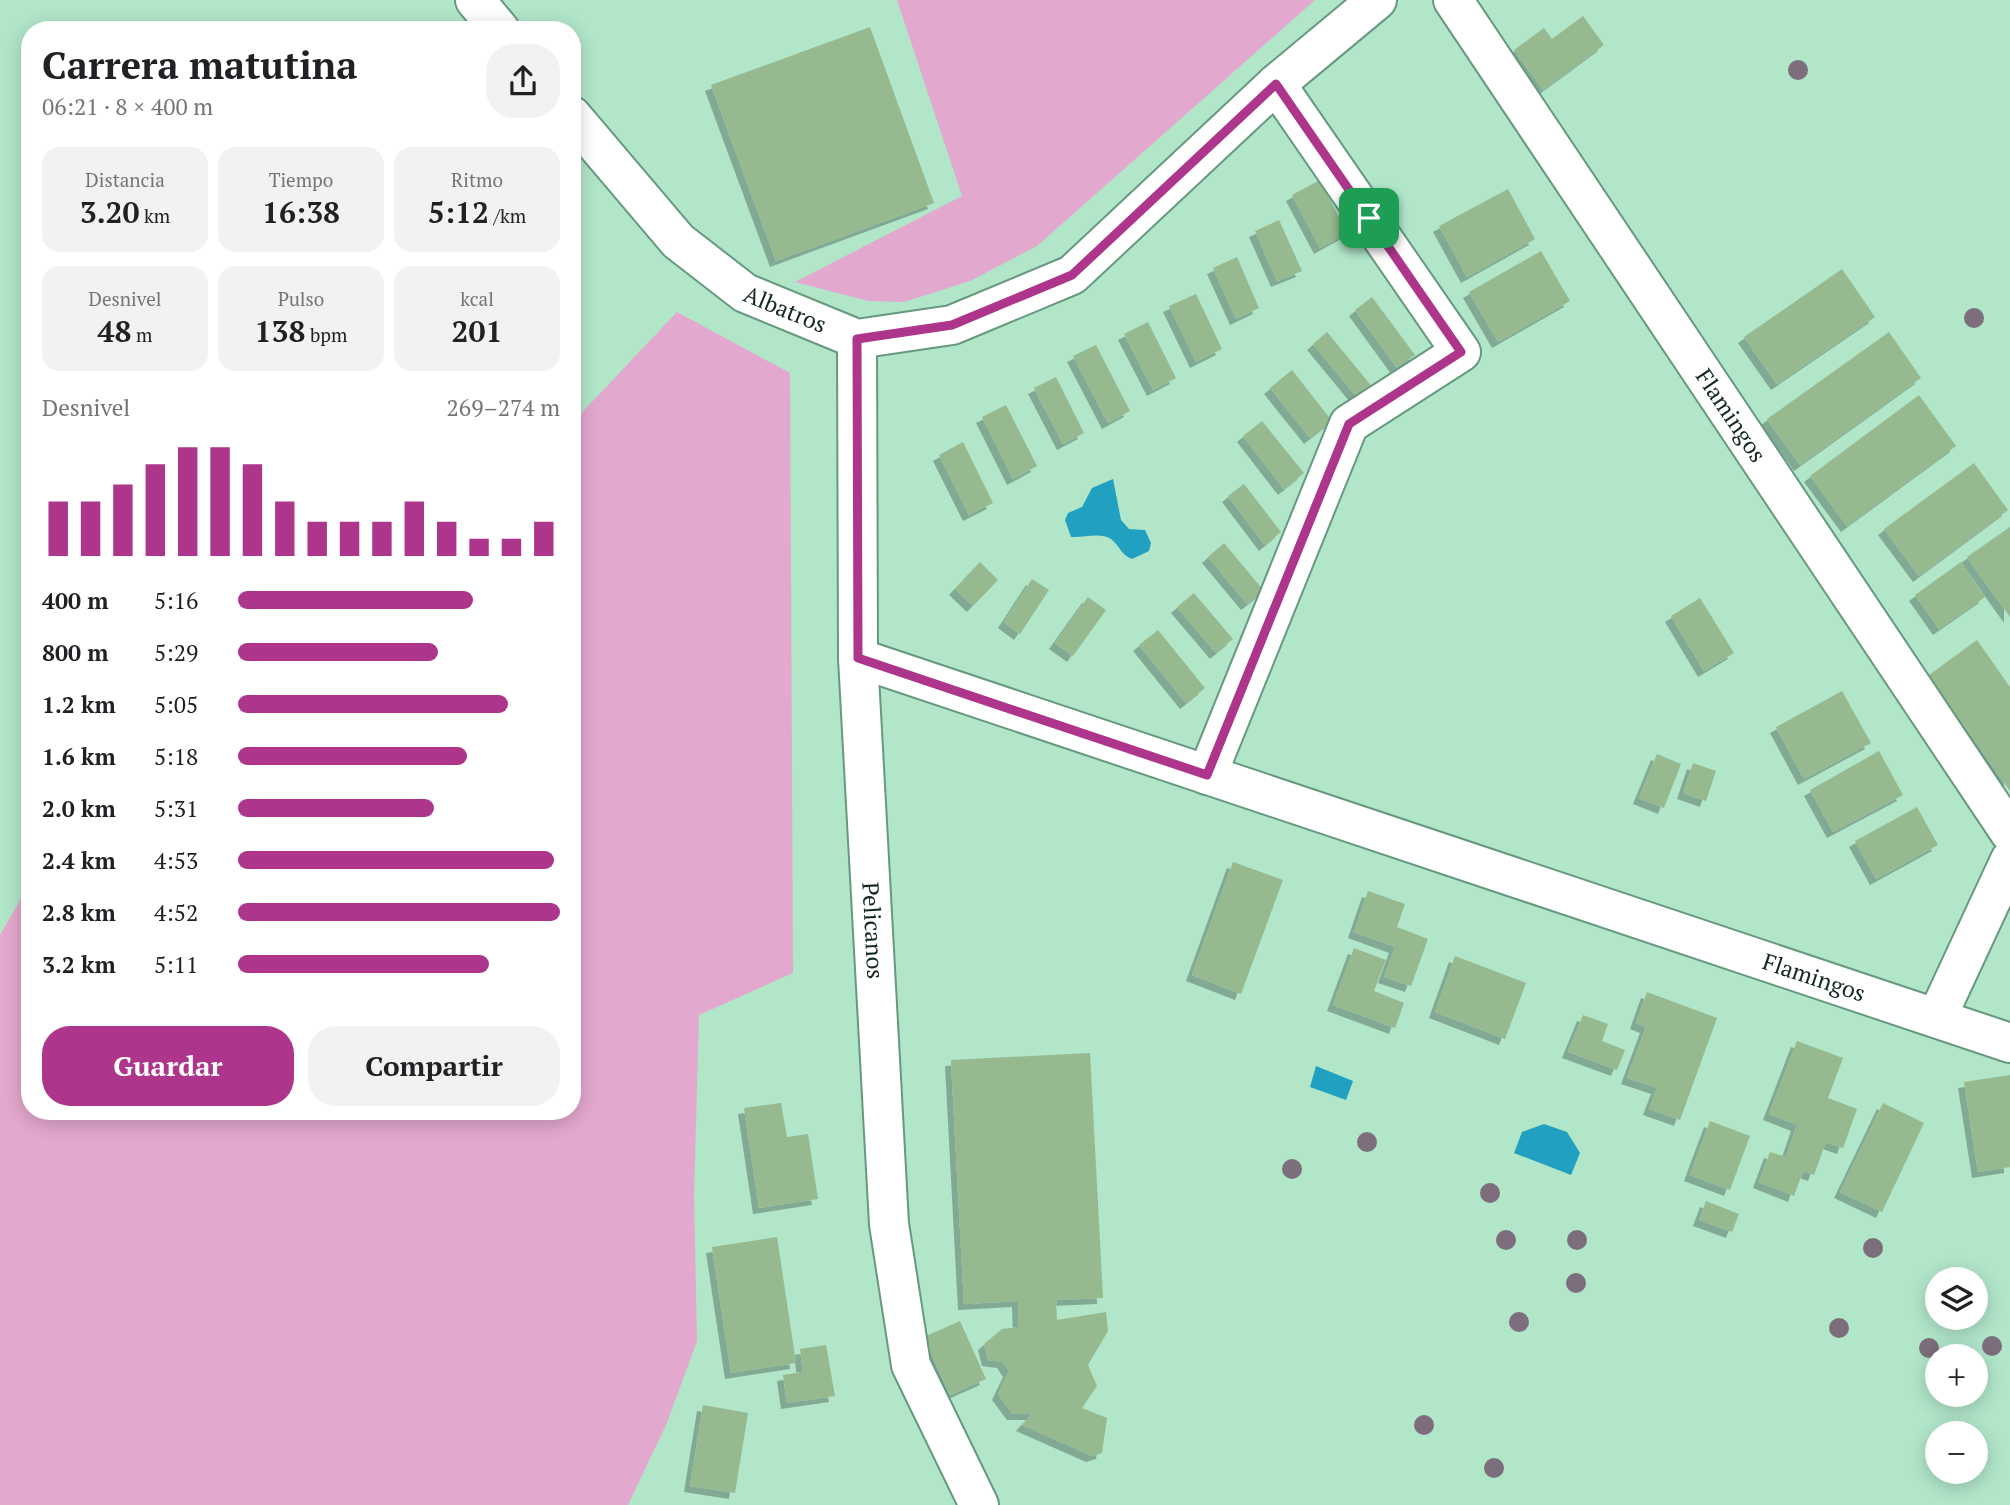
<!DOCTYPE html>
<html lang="es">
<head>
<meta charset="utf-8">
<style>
	:root { --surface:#fff; --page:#f2f2f2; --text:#202124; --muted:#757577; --accent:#ad368c }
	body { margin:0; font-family:"PT Serif",serif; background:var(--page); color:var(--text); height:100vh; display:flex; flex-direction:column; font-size:26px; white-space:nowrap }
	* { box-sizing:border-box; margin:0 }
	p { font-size:23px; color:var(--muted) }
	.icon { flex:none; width:38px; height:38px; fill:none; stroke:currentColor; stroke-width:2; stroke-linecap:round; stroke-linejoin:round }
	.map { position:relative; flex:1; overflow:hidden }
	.drawer { position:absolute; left:21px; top:21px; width:560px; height:1099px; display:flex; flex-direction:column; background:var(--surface); border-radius:28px; box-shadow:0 4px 18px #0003 }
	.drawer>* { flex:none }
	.controls { position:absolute; left:1925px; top:1267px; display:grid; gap:14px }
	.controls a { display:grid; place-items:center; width:63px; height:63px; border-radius:50%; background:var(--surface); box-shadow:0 4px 18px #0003; font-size:35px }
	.pin { position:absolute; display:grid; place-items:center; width:60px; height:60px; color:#fff; margin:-30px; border-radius:14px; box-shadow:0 4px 10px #0006 }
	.round { display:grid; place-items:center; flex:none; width:74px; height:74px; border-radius:28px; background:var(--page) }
	.summary { display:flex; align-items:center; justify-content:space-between; height:119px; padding:0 21px }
	h1 { font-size:38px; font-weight:800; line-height:52px }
	.stats { display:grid; grid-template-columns:repeat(3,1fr); gap:10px; height:119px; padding:7px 21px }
	.stats div { display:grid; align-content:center; border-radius:18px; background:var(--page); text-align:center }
	.stats b { font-size:30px; font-weight:800 }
	.stats small { font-size:19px; font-weight:400 }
	.stats p { font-size:19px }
	.chart { height:196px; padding:14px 21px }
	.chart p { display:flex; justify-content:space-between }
	.chart svg { width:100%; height:126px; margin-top:7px; stroke:var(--accent); stroke-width:6 }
	.primary-button { display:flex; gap:14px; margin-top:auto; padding:14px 21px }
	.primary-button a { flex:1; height:80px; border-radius:28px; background:var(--accent); color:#fff; font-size:28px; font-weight:800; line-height:80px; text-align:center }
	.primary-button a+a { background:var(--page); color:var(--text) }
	ul { padding:0 21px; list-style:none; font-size:23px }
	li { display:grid; grid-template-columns:112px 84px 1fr; align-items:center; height:52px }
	li i { height:18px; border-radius:9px; background:var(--accent) }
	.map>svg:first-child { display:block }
</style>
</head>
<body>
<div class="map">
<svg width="2010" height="1505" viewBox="0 0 2010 1505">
	<defs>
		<filter id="shadow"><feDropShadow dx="-6" dy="6" stdDeviation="0" flood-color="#0004"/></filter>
	</defs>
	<rect width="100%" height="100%" fill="#b1e6c9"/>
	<g fill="#e3a8cd">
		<polygon points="897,0 1315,0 1037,246 970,281 904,302 868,301 795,282 962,196"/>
		<polygon points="677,312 790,373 793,973 699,1015 694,1195 697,1341 666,1425 628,1505 0,1505 0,935 30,883 30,1111 572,1111 572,423"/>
	</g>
	<g fill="#21a0c1">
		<path d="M1113 479 1121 520 1129 529 1145 530 1151 543 1149 551 1132 559C1121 555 1120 546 1111 539 1100 532 1084 538 1071 537L1065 520 1068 513 1082 507 1092 488Z"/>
		<polygon points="1316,1066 1353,1081 1346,1100 1310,1087"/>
		<polygon points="1544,1124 1567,1132 1580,1153 1571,1175 1514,1153 1522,1132"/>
	</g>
	<g fill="#96b990" filter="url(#shadow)">
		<polygon points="1583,16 1604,45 1543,90 1514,50 1544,28 1552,39"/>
		<polygon points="870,27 934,203 776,261 711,85"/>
		<polygon points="1320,180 1347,233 1320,248 1292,195"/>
		<polygon points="1508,189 1535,239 1467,277 1439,226"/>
		<polygon points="1279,220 1302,271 1277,281 1255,231"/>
		<polygon points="1541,251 1570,301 1498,342 1469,292"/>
		<polygon points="1237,257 1259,308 1236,319 1213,268"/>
		<polygon points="1842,269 1875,317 1777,384 1744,337"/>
		<polygon points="1196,294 1222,349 1196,362 1169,306"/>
		<polygon points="1372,297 1415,355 1397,368 1355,310"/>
		<polygon points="1148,322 1176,378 1153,390 1124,334"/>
		<polygon points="1327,332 1374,389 1360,401 1313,344"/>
		<polygon points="1889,332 1921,378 1800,465 1767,419"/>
		<polygon points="1096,345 1130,411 1108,423 1073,356"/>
		<polygon points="1292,370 1332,421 1310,438 1270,388"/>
		<polygon points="1056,377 1084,433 1063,444 1034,388"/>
		<polygon points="1919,395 1956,446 1847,526 1810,476"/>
		<polygon points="1006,405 1037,466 1013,479 982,417"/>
		<polygon points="1262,421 1304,473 1284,489 1243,436"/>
		<polygon points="963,442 993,503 969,515 939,455"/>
		<polygon points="1974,463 2008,510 1919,576 1884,529"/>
		<polygon points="1244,484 1281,532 1265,545 1228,496"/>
		<polygon points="2010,527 2010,617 1967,557"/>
		<polygon points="1224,543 1264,591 1247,604 1208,557"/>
		<polygon points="980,562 998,580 973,606 955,589"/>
		<polygon points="1961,562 1985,597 1939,629 1915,595"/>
		<polygon points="1032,579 1049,590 1020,634 1004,622"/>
		<polygon points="1194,593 1233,639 1216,653 1177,607"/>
		<polygon points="1088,597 1106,610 1073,656 1055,643"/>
		<polygon points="1700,598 1734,653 1704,671 1671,616"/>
		<polygon points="1158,630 1205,688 1186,703 1139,645"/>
		<polygon points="1977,640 2010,687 2010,791 1929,675"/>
		<polygon points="1842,691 1871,743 1804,779 1776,727"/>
		<polygon points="1879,751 1903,795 1833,832 1810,790"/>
		<polygon points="1657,754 1681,764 1664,808 1639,798"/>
		<polygon points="1693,763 1716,771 1706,801 1683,793"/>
		<polygon points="1917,807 1938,845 1876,879 1855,841"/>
		<polygon points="1233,862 1283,880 1241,994 1192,975"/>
		<polygon points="1368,891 1405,904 1397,927 1428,939 1411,986 1384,977 1395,947 1354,932"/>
		<polygon points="1354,948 1386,960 1374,991 1404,1003 1395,1028 1333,1005"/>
		<polygon points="1455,956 1526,983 1505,1039 1435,1012"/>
		<polygon points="1647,992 1717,1018 1680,1120 1649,1109 1657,1088 1627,1078 1646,1027 1636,1023"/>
		<polygon points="1583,1015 1608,1024 1602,1041 1625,1050 1617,1070 1568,1052"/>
		<polygon points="1797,1041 1843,1058 1828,1098 1857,1109 1843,1148 1826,1142 1814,1175 1803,1171 1794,1196 1759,1182 1770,1152 1786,1157 1797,1125 1769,1114"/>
		<polygon points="1090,1053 1103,1298 1056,1300 1057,1320 1106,1312 1108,1331 1088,1365 1097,1386 1082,1408 1107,1418 1102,1453 1092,1456 1022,1425 1032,1414 1013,1414 998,1394 1009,1371 1003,1362 988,1360 984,1344 1002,1329 1019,1327 1018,1301 964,1304 951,1060"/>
		<polygon points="2010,1075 2010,1167 1978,1172 1964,1082"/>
		<polygon points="781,1103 787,1137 808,1134 818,1199 759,1208 744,1108"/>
		<polygon points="1883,1103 1924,1123 1882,1212 1840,1192"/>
		<polygon points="1710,1121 1750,1136 1730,1190 1690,1175"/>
		<polygon points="1706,1201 1739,1214 1732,1232 1699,1220"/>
		<polygon points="777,1237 796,1363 731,1373 712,1247"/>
		<polygon points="960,1321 986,1379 950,1395 924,1337"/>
		<polygon points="826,1345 835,1396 787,1403 783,1375 803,1372 800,1349"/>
		<polygon points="703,1405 748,1413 735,1493 690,1486"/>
	</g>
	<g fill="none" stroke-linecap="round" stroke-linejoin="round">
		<g stroke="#66997f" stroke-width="42">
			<g id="minor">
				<polyline points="475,0 500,30"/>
				<path id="s1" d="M1453 0 2010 833"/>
				<path id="s2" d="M572 116 678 241 745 293 857 339 952 325 1072 275 1276 84 1377 0"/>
				<path id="s3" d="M857 339 858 658 889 1224 911 1365 979 1505"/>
				<path id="s4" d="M858 658 2010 1043"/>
				<polyline points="1207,775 1349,424 1461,352 1276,84"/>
				<polyline points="1937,1017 2010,860"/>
			</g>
		</g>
		<use href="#minor" stroke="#fff" stroke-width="38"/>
	</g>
	<g fill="#7c6e7d">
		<circle cx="1798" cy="70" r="10"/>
		<circle cx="1974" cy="318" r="10"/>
		<circle cx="1367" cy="1142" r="10"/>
		<circle cx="1292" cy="1169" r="10"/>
		<circle cx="1490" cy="1193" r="10"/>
		<circle cx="1506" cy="1240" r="10"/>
		<circle cx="1577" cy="1240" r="10"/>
		<circle cx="1873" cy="1248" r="10"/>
		<circle cx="1576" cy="1283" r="10"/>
		<circle cx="1519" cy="1322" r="10"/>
		<circle cx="1839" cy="1328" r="10"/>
		<circle cx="1992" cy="1346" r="10"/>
		<circle cx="1929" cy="1348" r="10"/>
		<circle cx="1424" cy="1425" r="10"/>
		<circle cx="1494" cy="1468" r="10"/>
	</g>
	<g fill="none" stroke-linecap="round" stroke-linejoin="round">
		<g stroke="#fff" stroke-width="14">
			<polygon id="route" points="1276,84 1461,352 1349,424 1207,775 858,658 857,339 952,325 1072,275"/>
		</g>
		<use href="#route" stroke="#ad368c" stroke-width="9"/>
	</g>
	<g text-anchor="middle" stroke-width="7" stroke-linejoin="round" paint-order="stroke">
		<g font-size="23" fill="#14291f" stroke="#bef4d6">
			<text dy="8" stroke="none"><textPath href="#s2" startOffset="292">Albatros</textPath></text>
			<text dy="8" stroke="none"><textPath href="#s1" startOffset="500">Flamingos</textPath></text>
			<text dy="8" stroke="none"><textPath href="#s3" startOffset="592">Pelicanos</textPath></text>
			<text dy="8" stroke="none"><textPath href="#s4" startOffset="1008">Flamingos</textPath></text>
		</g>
	</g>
</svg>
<div class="controls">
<a><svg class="icon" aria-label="layers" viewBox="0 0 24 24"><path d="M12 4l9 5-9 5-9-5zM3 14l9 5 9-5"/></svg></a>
<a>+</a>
<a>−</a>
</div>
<div class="pin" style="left:1369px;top:218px;background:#1e9e55"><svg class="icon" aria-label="arrive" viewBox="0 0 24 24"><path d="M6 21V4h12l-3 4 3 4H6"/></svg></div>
<section class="drawer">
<div class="summary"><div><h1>Carrera matutina</h1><p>06:21 · 8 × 400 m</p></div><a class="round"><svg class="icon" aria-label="share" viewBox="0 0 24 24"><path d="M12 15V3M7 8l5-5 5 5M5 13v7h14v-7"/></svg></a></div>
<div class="stats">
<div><p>Distancia</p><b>3.20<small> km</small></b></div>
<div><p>Tiempo</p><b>16:38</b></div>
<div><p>Ritmo</p><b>5:12<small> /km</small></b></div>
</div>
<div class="stats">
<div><p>Desnivel</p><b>48<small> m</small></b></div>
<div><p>Pulso</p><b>138<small> bpm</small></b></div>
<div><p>kcal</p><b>201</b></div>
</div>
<div class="chart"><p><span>Desnivel</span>269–274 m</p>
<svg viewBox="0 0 160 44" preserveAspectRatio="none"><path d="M5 44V25M15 44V25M25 44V19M35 44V12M45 44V6M55 44V6M65 44V12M75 44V25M85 44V32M95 44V32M105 44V32M115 44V25M125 44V32M135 44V38M145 44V38M155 44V32"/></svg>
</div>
<ul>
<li><b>400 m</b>5:16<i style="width:73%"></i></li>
<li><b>800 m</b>5:29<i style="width:62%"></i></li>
<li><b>1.2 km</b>5:05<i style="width:84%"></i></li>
<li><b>1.6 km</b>5:18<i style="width:71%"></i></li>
<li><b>2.0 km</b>5:31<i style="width:61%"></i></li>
<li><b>2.4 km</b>4:53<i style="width:98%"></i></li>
<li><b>2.8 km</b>4:52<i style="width:100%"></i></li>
<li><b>3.2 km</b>5:11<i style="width:78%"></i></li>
</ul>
<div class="primary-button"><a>Guardar</a><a>Compartir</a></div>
</section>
</div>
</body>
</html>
